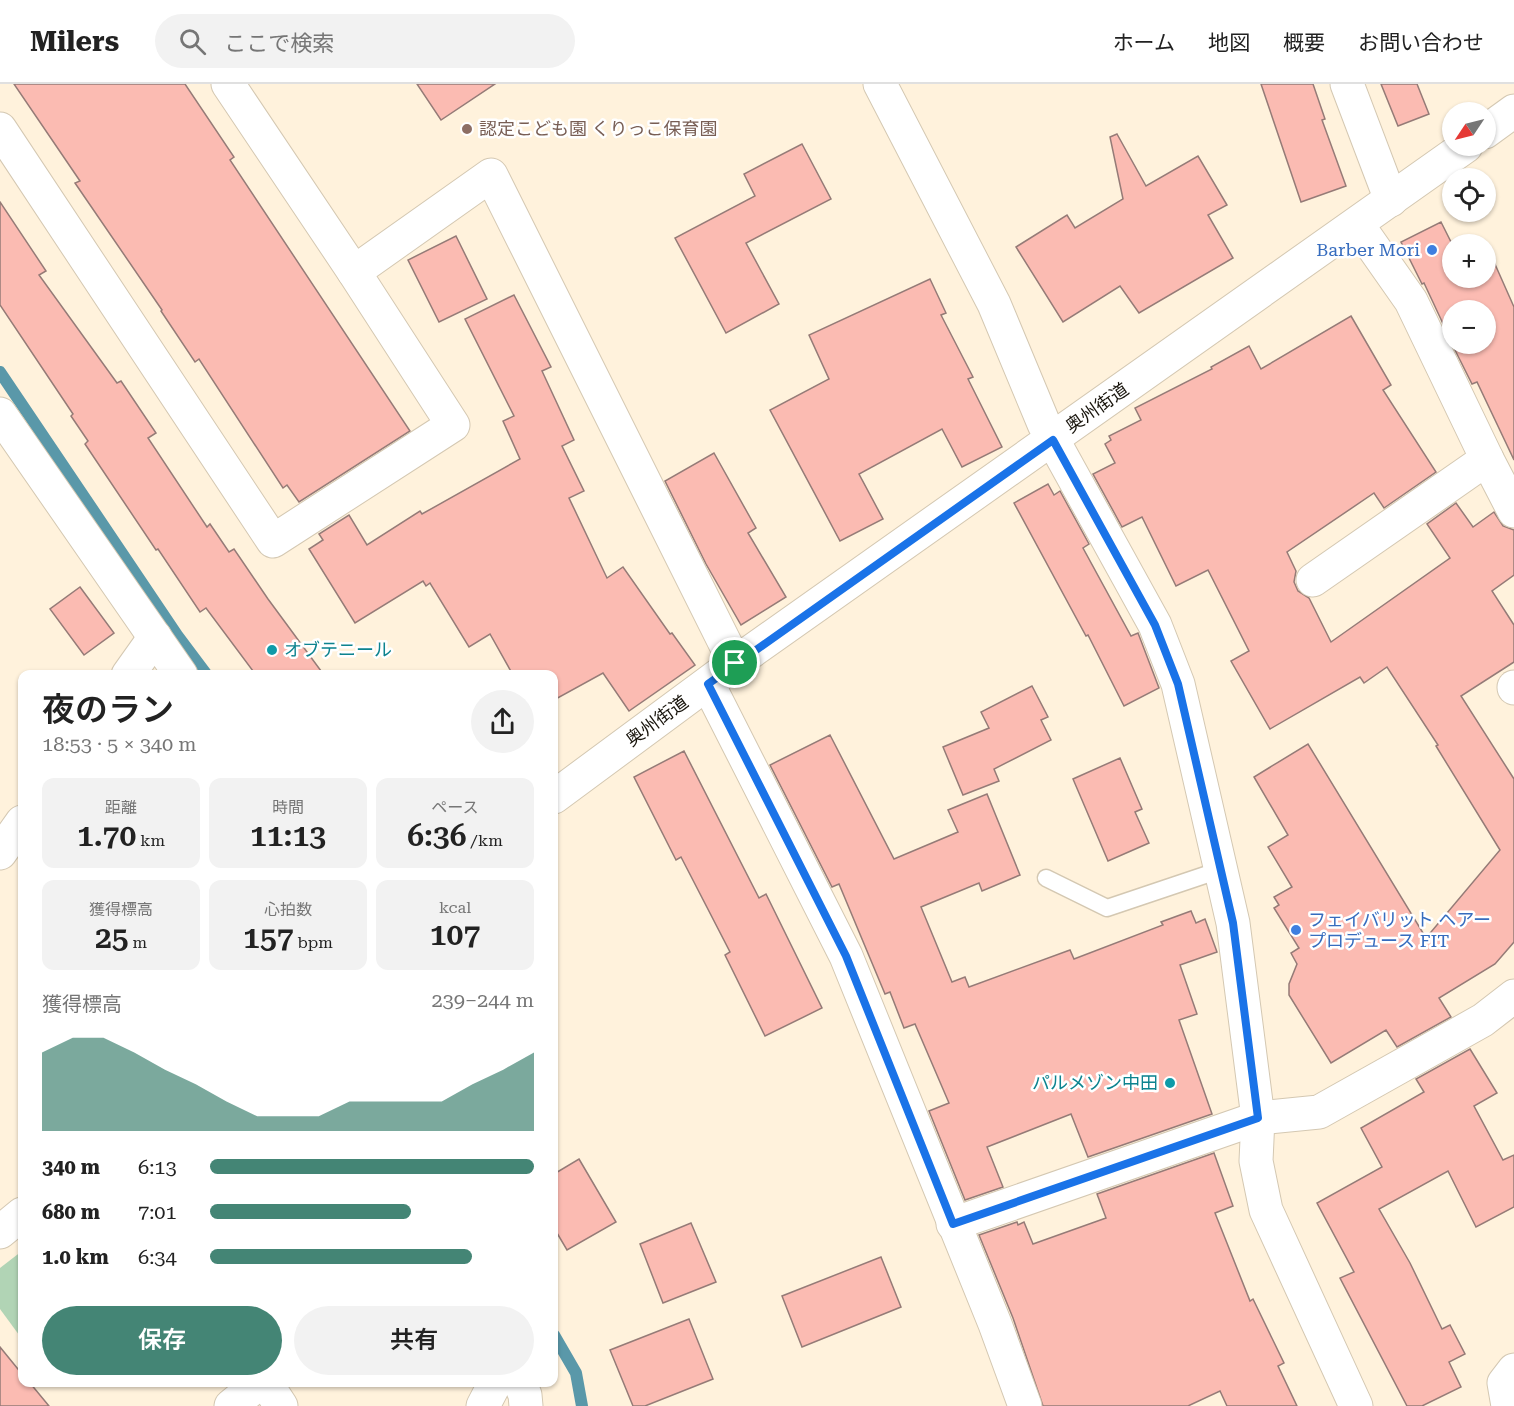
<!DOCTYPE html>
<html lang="ja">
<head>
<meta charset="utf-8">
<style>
	:root { --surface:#fff; --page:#f2f2f2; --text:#222; --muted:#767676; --line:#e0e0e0; --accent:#448575 }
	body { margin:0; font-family:"Roboto Serif","Noto Sans JP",serif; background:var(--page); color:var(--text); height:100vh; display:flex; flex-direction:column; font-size:22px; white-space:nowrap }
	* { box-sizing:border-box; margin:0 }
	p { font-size:20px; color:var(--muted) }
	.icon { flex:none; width:33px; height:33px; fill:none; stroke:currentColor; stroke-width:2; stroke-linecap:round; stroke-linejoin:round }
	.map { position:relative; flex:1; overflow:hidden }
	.side { position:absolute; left:18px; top:586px; width:540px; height:717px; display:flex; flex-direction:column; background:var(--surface); border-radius:12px; box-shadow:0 2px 4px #0004 }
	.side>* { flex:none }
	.needle { width:39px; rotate:235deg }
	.tools { position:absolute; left:1442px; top:18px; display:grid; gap:12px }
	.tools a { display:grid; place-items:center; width:54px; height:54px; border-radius:50%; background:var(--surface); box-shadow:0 2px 4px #0004; font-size:30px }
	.pin { position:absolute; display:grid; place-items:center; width:51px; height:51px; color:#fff; margin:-26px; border:3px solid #fff; border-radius:50%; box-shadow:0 2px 6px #0007 }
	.round { display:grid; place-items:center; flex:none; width:63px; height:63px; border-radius:32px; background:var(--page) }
	.summary { display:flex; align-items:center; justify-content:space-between; height:102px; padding:0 24px }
	h1 { font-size:33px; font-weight:600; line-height:45px }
	.metrics { display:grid; grid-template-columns:repeat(3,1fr); gap:9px; height:102px; padding:6px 24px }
	.metrics div { display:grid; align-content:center; border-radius:12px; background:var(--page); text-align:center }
	.metrics b { font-size:30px; font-weight:600 }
	.metrics small { font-size:16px; font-weight:400 }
	.metrics p { font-size:16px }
	.chart { height:168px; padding:12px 24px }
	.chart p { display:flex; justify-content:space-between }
	.chart svg { width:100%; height:108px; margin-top:6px; fill:var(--accent); opacity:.7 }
	.cta { display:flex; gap:12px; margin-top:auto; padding:12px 24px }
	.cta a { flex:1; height:69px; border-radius:36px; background:var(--accent); color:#fff; font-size:24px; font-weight:600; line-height:69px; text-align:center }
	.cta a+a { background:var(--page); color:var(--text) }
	ul { padding:0 24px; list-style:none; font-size:20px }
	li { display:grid; grid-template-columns:96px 72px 1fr; align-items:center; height:45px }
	li i { height:15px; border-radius:8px; background:var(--accent) }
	header { display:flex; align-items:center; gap:36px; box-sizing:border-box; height:84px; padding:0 30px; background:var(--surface); border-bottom:2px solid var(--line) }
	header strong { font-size:28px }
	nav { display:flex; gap:33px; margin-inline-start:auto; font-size:21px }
	.search { width:420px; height:54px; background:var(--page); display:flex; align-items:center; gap:15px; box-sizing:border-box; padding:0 21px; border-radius:33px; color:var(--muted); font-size:22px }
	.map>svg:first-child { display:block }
</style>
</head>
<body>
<header>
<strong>Milers</strong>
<div class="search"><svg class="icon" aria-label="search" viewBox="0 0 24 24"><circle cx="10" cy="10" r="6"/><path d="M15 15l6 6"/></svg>ここで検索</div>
<nav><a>ホーム</a><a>地図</a><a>概要</a><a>お問い合わせ</a></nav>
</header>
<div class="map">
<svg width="1514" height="1322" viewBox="0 0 1514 1322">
	<rect width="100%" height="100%" fill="#fff2dc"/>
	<polygon fill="#b1d4b5" points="22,1167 22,1255 0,1225 0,1184"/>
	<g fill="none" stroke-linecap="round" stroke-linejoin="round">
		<g stroke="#5a98a9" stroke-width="12">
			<polyline points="0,288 177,551 207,591"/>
			<polyline points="554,1251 576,1289 582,1322"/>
		</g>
	</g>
	<g fill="#fbbbb2" stroke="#957b77" stroke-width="1.5">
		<polygon points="14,0 185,0 234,73 230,76 410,347 299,418 287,401 283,404 199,275 195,278 161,227 162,226 75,99 80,97"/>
		<polygon points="417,0 495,0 441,36"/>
		<polygon points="1261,0 1313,0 1325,35 1322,36 1346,102 1301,118"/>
		<polygon points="1381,0 1417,0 1429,30 1398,42"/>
		<polygon points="1117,50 1146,102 1198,72 1227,121 1208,131 1233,174 1139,229 1120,202 1063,238 1016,163 1067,131 1075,144 1123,115 1110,53"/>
		<polygon points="802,60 831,115 746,159 779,220 726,249 675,154 755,112 744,90"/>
		<polygon points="0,118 46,187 39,191 117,299 121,297 156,349 148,354 207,443 210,440 229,468 234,465 268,515 324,591 256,591 206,524 200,528 158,465 156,466 85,360 88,357 71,332 73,330 0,221"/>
		<polygon points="1441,138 1452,160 1452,194 1485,194 1485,182 1494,178 1514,223 1514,376 1477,298 1472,300 1452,260 1485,260 1485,226 1452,226 1452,259 1424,199 1422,200 1401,158"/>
		<polygon points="456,152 487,215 439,238 408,176"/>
		<polygon points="930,195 946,229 941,231 973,293 968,295 1002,363 962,383 942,345 859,390 883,435 840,457 770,326 829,295 809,251"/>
		<polygon points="514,211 551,283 542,287 574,356 562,362 584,407 569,414 607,494 623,483 670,550 672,549 695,581 629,627 603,589 554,616 554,591 513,591 490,550 469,563 430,499 426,502 423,497 355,539 309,465 323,456 319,450 349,431 367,461 420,427 422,430 520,375 503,337 514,332 465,235"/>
		<polygon points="1351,232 1391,301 1383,306 1436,388 1384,424 1374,409 1287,468 1296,487 1294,498 1298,507 1309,514 1331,558 1450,474 1427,440 1456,419 1473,443 1494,428 1503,442 1514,446 1514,491 1492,507 1514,541 1514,578 1461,612 1514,695 1514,858 1495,880 1439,914 1451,933 1397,963 1386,946 1331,979 1289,911 1289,900 1297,880 1291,869 1299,864 1274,824 1279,821 1274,813 1292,803 1268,763 1288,751 1254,693 1308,660 1426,854 1500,766 1436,662 1438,661 1387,583 1364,599 1360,593 1270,645 1231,577 1249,567 1208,486 1176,502 1142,433 1122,443 1093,390 1115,379 1105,360 1111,356 1109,352 1141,336 1135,324 1212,285 1211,283 1249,262 1261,285"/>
		<polygon points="714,369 756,444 748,449 786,513 741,541 706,480 665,397"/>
		<polygon points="1048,400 1054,411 1060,407 1089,460 1083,464 1131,552 1138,549 1159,604 1124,622 1088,551 1086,552 1014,419"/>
		<polygon points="80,503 114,549 84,571 50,525"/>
		<polygon points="1032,602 1048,633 1041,636 1051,656 994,685 999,697 963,711 943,663 989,644 981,628"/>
		<polygon points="830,651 894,775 958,748 948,726 987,710 1020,791 982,807 979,799 921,823 952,898 965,893 969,903 1070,866 1074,875 1163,841 1161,838 1191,827 1196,839 1205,835 1217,868 1180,881 1197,930 1179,936 1212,1030 1088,1073 1071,1030 987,1063 1003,1103 965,1116 929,1027 949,1019 915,940 904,944 890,908 885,910 839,800 832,803 770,681"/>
		<polygon points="684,667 759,814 766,810 822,924 765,952 725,871 730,868 681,773 676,776 634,693"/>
		<polygon points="1120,674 1142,725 1135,728 1149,759 1108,777 1073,695"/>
		<polygon points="1470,965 1497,1009 1474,1022 1503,1076 1514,1071 1514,1123 1476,1143 1448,1087 1379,1125 1410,1179 1442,1245 1450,1241 1465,1270 1449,1278 1461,1303 1422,1322 1407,1322 1340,1194 1354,1188 1317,1119 1382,1083 1361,1044 1424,1008 1416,995"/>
		<polygon points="1214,1069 1233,1122 1215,1129 1250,1217 1253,1215 1284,1279 1278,1282 1297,1322 1227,1322 1220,1307 1188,1322 1043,1322 1013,1234 979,1151 1017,1138 1018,1141 1024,1138 1033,1160 1106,1134 1097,1110"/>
		<polygon points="579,1075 616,1138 567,1166 554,1144 554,1090"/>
		<polygon points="691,1139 716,1198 663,1219 640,1160"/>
		<polygon points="881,1173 901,1223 802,1263 782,1212"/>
		<polygon points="689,1235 713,1295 645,1322 633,1322 610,1266"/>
		<polygon points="0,1263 22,1290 22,1299 30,1299 49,1322 0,1322"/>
	</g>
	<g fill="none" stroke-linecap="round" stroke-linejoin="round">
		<g stroke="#d4c8b2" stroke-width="19">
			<polyline id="service" points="1046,794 1107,824 1220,786"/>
		</g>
		<g stroke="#d4c8b2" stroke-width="35">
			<g id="minor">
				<polyline points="880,0 994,220 1044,340 1155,541 1178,600 1233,839 1258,1034 1256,1077 1266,1126 1356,1322"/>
				<polyline points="1347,0 1391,116"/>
				<polyline points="0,45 273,457 453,341 354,188 228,0"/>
				<polyline points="1357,140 1411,217 1487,375 1514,427"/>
				<polyline points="354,188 491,91 735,579"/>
				<polyline points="0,330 181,591"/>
				<polyline points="1313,496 1487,375"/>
				<polyline points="128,591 155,553"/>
				<polyline points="708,600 846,872 995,1240 1025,1322"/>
				<polyline points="1514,603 1514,604"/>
				<polyline points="0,769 22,738"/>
				<polyline points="953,1140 1258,1034 1319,1028 1483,936 1514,912"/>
				<polyline points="266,1299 281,1322"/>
				<polyline points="520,1299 525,1311 526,1322"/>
				<polyline points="231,1322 259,1299"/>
				<polyline points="483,1322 495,1299"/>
				<polyline points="1508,1322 1504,1299 1514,1286"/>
			</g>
		</g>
		<g stroke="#d4c8b2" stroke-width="35">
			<g id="secondary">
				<polyline points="1485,48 1514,27"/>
				<polyline points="554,713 735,579 1466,62"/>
				<polyline points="0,1148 22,1130"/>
			</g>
		</g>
		<use href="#service" stroke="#fff" stroke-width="16"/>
		<use href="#minor" stroke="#fff" stroke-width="33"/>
		<use href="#secondary" stroke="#fff" stroke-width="33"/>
	</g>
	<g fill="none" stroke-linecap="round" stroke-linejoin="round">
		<g stroke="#fff" stroke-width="12">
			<polygon id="route" points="1053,356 1155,541 1178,600 1233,839 1258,1034 953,1140 846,872 708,600"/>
		</g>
		<use href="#route" stroke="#1a73e8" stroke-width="8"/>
	</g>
	<circle fill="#8d6e63" stroke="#fff" stroke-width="2" cx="467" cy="45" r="6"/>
	<g fill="#3f7fe0" stroke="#fff" stroke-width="2">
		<circle cx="1432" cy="166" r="6"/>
		<circle cx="1296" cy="846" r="6"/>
	</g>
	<g fill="#0f9aa8" stroke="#fff" stroke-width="2">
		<circle cx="272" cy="566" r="6"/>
		<circle cx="1170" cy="999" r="6"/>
	</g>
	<g text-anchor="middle" stroke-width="5" stroke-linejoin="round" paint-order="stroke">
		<g font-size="18" fill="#785e54" stroke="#fff" text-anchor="start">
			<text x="479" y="51">認定こども園 くりっこ保育園</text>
		</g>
		<g font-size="18" fill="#366cbe" stroke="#fff" text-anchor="end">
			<text x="1420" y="172">Barber Mori</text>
			<text x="1308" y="842" text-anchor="start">フェイバリット ヘアー<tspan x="1308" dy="21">プロデュース FIT</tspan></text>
		</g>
		<g font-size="18" fill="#17130b" stroke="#fff">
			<text transform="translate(1097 324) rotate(-35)" y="6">奥州街道</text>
			<text transform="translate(657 637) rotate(-36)" y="6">奥州街道</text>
		</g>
		<g font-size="18" fill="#0d838f" stroke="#fff" text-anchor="start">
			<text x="284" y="572">オブテニール</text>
			<text x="1158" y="1005" text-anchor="end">パルメゾン中田</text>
		</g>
	</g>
</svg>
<div class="tools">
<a><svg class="needle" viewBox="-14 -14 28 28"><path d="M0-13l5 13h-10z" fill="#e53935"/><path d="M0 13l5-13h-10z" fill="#767676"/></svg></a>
<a><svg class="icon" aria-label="locate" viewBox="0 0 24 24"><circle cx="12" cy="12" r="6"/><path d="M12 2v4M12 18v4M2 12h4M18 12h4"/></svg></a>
<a>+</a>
<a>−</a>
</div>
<div class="pin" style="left:735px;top:579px;background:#1e9e55"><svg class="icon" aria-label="arrive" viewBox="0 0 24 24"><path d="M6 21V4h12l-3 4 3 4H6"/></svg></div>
<section class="side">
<div class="summary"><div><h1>夜のラン</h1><p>18:53 · 5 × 340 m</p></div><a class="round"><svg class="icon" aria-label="share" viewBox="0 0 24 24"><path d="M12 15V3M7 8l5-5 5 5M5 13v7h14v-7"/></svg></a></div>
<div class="metrics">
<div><p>距離</p><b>1.70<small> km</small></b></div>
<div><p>時間</p><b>11:13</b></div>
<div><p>ペース</p><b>6:36<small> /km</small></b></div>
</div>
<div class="metrics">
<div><p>獲得標高</p><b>25<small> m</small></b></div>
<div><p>心拍数</p><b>157<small> bpm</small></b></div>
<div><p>kcal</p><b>107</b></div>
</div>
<div class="chart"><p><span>獲得標高</span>239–244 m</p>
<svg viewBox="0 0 160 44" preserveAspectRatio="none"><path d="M0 44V12L10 6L20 6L30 12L40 19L50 25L60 32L70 38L80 38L90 38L100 32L110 32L120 32L130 32L140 25L150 19L160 12V44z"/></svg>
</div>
<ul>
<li><b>340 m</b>6:13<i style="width:100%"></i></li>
<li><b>680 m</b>7:01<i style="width:62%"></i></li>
<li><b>1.0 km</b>6:34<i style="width:81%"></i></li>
</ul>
<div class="cta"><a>保存</a><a>共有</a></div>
</section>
</div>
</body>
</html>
